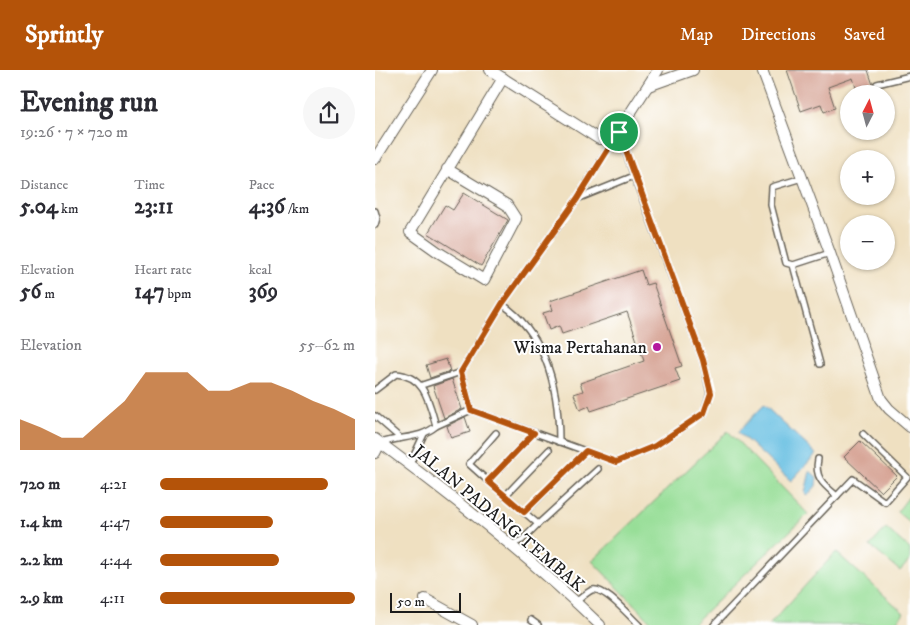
<!DOCTYPE html>
<html lang="en">
<head>
<meta charset="utf-8">
<style>
	:root { --surface:#fff; --page:#f7f7f7; --text:#2b2b33; --muted:#7c7c81; --accent:#b45309 }
	body { margin:0; font-family:"IM FELL DW Pica",serif; background:var(--page); color:var(--text); height:100vh; display:flex; flex-direction:column; font-size:19px; white-space:nowrap }
	* { box-sizing:border-box; margin:0 }
	p { font-size:16px; color:var(--muted) }
	.icon { flex:none; width:28px; height:28px; fill:none; stroke:currentColor; stroke-width:2; stroke-linecap:round; stroke-linejoin:round }
	.map { position:relative; flex:1; overflow:hidden }
	.side { display:flex; flex-direction:column; background:var(--surface); width:375px }
	.side>* { flex:none }
	.needle { width:32px; rotate:6deg }
	.fabs { position:absolute; left:465px; top:15px; display:grid; gap:10px }
	.fabs a { display:grid; place-items:center; width:55px; height:55px; border-radius:50%; background:var(--surface); box-shadow:0 1px 4px #0004; font-size:25px }
	.scale { position:absolute; left:15px; bottom:12px; width:71px; box-sizing:border-box; padding-left:5px; border:2px solid #1c1c1c; border-top:0; font-size:14px; line-height:18px; white-space:nowrap; color:#1c1c1c; -webkit-text-stroke:4px #fff; paint-order:stroke }
	.pin { position:absolute; display:grid; place-items:center; width:42px; height:42px; color:#fff; margin:-21px; border:2px solid #fff; border-radius:50%; box-shadow:0 1px 5px #0007 }
	.round { display:grid; place-items:center; flex:none; width:52px; height:52px; border-radius:26px; background:var(--page) }
	.headline { display:flex; align-items:center; justify-content:space-between; height:85px; padding:0 20px }
	h1 { font-size:28px; font-weight:700; line-height:38px }
	.stats { display:grid; grid-template-columns:repeat(3,1fr); gap:8px; height:85px; padding:5px 20px }
	.stats div { display:grid; align-content:center }
	.stats b { font-size:21px; font-weight:700 }
	.stats small { font-size:14px; font-weight:400 }
	.stats p { font-size:14px }
	.chart { height:140px; padding:10px 20px }
	.chart p { display:flex; justify-content:space-between }
	.chart svg { width:100%; height:90px; margin-top:5px; fill:var(--accent); opacity:.7 }
	ul { padding:0 20px; list-style:none; font-size:16px }
	li { display:grid; grid-template-columns:80px 60px 1fr; align-items:center; height:38px }
	li i { height:12px; border-radius:6px; background:var(--accent) }
	header { display:flex; align-items:center; gap:30px; box-sizing:border-box; height:70px; padding:0 25px; background:var(--accent); color:#fff }
	header strong { font-size:24px }
	nav { display:flex; gap:28px; margin-inline-start:auto; font-size:18px }
	main { display:flex; flex:1; min-height:0 }
	.map>svg:first-child { display:block }
</style>
</head>
<body>
<header>
<strong>Sprintly</strong>
<nav><a>Map</a><a>Directions</a><a>Saved</a></nav>
</header>
<main>
<section class="side">
<div class="headline"><div><h1>Evening run</h1><p>19:26 · 7 × 720 m</p></div><a class="round"><svg class="icon" aria-label="share" viewBox="0 0 24 24"><path d="M12 15V3M7 8l5-5 5 5M5 13v7h14v-7"/></svg></a></div>
<div class="stats">
<div><p>Distance</p><b>5.04<small> km</small></b></div>
<div><p>Time</p><b>23:11</b></div>
<div><p>Pace</p><b>4:36<small> /km</small></b></div>
</div>
<div class="stats">
<div><p>Elevation</p><b>56<small> m</small></b></div>
<div><p>Heart rate</p><b>147<small> bpm</small></b></div>
<div><p>kcal</p><b>369</b></div>
</div>
<div class="chart"><p><span>Elevation</span>55–62 m</p>
<svg viewBox="0 0 160 44" preserveAspectRatio="none"><path d="M0 44V29L10 33L20 38L30 38L40 29L50 20L60 6L70 6L80 6L90 15L100 15L110 11L120 11L130 15L140 20L150 24L160 29V44z"/></svg>
</div>
<ul>
<li><b>720 m</b>4:21<i style="width:86%"></i></li>
<li><b>1.4 km</b>4:47<i style="width:58%"></i></li>
<li><b>2.2 km</b>4:44<i style="width:61%"></i></li>
<li><b>2.9 km</b>4:11<i style="width:100%"></i></li>
</ul>
</section>
<div class="map">
<svg width="535" height="555" viewBox="0 0 535 555">
	<rect width="100%" height="100%" fill="#fff"/>
	<filter id="ink" filterUnits="userSpaceOnUse"><feTurbulence type="fractalNoise" baseFrequency=".02" numOctaves="2"/><feDisplacementMap in="SourceGraphic" scale="10" xChannelSelector="R" yChannelSelector="G"/><feConvolveMatrix kernelMatrix="1 2 1 2 8 2 1 2 1" color-interpolation-filters="sRGB"/></filter>
	<filter id="wash" filterUnits="userSpaceOnUse"><feTurbulence type="fractalNoise" baseFrequency=".0096" numOctaves="4" result="noise"/><feDisplacementMap in="SourceGraphic" scale="20" xChannelSelector="R" yChannelSelector="G"/><feGaussianBlur stdDeviation="1.12" result="paint"/><feColorMatrix in="noise" values="0 0 0 0 0 0 0 0 0 0 0 0 0 0 0 0 0 1.4 0 .05"/><feComposite in="paint" operator="in"/></filter>
	<g filter="url(#wash)">
		<rect width="100%" height="100%" fill="#efe0c1"/>
		<g fill="#97de97" stroke="#5a7d5a">
			<polygon points="353,361 433,444 317,555 279,555 217,491"/>
			<polygon points="535,425 535,453 522,442"/>
			<polygon points="511,458 535,479 535,490 525,501 495,476"/>
			<polygon points="461,482 529,543 518,555 394,555"/>
		</g>
		<g fill="#64bde1" stroke="#406c7e">
			<polygon points="389,335 441,384 416,411 363,362"/>
			<polygon points="435,401 442,407 441,416 432,426 430,423"/>
		</g>
		<g id="blocks">
			<g fill="#d49f8f">
				<polygon points="412,0 493,0 501,24 483,24 478,8 453,17 460,38 449,42 446,34 426,41"/>
				<polygon points="89,123 133,150 106,196 53,163 70,135 78,140"/>
				<polygon points="266,200 271,215 278,213 307,296 300,298 305,311 216,341 214,336 205,340 199,324 208,321 205,313 269,291 252,242 187,264 184,256 174,260 168,243 178,240 175,231"/>
				<polygon points="71,289 75,301 55,308 51,295"/>
				<polygon points="77,309 87,339 69,348 58,316"/>
				<polygon points="90,347 95,362 76,368 72,356"/>
				<polygon points="485,371 522,406 506,422 469,387"/>
			</g>
		</g>
	</g>
	<g filter="url(#ink)">
		<use href="#blocks" fill-opacity="0" stroke="#666156" stroke-width="1"/>
		<g fill="none" stroke-linecap="round" stroke-linejoin="round">
			<g stroke="#666156" stroke-width="8">
				<g id="service">
					<polyline points="502,14 535,6"/>
					<polyline points="244,62 259,106"/>
					<polyline points="427,108 397,117 396,135 411,193 418,195 455,183"/>
					<polyline points="0,141 2,148 0,155"/>
					<polyline points="418,195 445,294"/>
					<path d="M127 234C172 265 184 320 184 372"/>
					<polyline points="86,302 96,340 241,392 280,376 329,343 335,323 328,290 259,106 202,129"/>
					<polyline points="86,302 127,234 202,129 241,66"/>
					<polyline points="47,315 86,302"/>
					<path d="M0 320 21 304C50 306 54 332 61 356 46 369 25 366 6 373"/>
					<polyline points="0,346 24,367"/>
					<polyline points="61,356 96,340"/>
					<polyline points="121,363 94,394 113,411 159,363"/>
					<path d="M443 389C439 408 449 415 462 426"/>
					<polyline points="35,394 49,364"/>
					<polyline points="113,411 163,454 223,399"/>
					<polyline points="130,426 174,380"/>
					<polyline points="149,443 211,381"/>
					<polyline points="136,475 147,470 163,454"/>
					<path d="M201 532C206 528 212 522 217 520 229 516 255 547 264 555"/>
					<polyline points="156,550 163,555"/>
					<polyline points="339,555 478,409 510,432 532,407 488,364"/>
				</g>
			</g>
			<g stroke="#666156" stroke-width="12">
				<g id="minor">
					<polyline points="115,0 224,69 235,68 243,62 283,0"/>
					<polyline points="387,0 455,183 506,329 514,339 535,357"/>
					<polyline points="273,16 318,0"/>
					<polyline points="0,89 57,0"/>
					<polyline points="72,99 132,135 141,149 109,210 63,182 35,162 128,8"/>
					<path d="M0 369C78 427 155 487 225 555"/>
					<polyline points="0,383 5,373"/>
					<polyline points="50,529 97,555"/>
				</g>
			</g>
			<use href="#service" stroke="#fff" stroke-width="5"/>
			<use href="#minor" stroke="#fff" stroke-width="10"/>
		</g>
	</g>
	<g fill="none" stroke-linecap="round" stroke-linejoin="round" filter="url(#ink)">
		<g stroke="#fff" stroke-width="10">
			<polygon id="route" points="244,62 328,290 336,323 329,343 280,376 241,392 211,381 149,442 113,411 159,363 96,340 86,302 127,234 202,129"/>
		</g>
		<use href="#route" stroke="#b45309" stroke-width="6"/>
	</g>
	<circle fill="#b5179e" stroke="#fff" stroke-width="2" cx="282" cy="277" r="5"/>
	<g text-anchor="middle" stroke-width="4" stroke-linejoin="round" paint-order="stroke">
		<g font-size="18" fill="#1c1c1c" stroke="#fff" text-anchor="end">
			<text x="272" y="283">Wisma Pertahanan</text>
		</g>
		<g font-size="18" fill="#1c1c1c" stroke="#fff">
			<text transform="translate(124 448) rotate(40)" y="6">JALAN PADANG TEMBAK</text>
		</g>
	</g>
</svg>
<div class="fabs">
<a><svg class="needle" viewBox="-14 -14 28 28"><path d="M0-13l5 13h-10z" fill="#e53935"/><path d="M0 13l5-13h-10z" fill="#7c7c81"/></svg></a>
<a>+</a>
<a>−</a>
</div>
<div class="scale">50 m</div>
<div class="pin" style="left:244px;top:62px;background:#1e9e55"><svg class="icon" aria-label="arrive" viewBox="0 0 24 24"><path d="M6 21V4h12l-3 4 3 4H6"/></svg></div>
</div>
</main>
</body>
</html>
